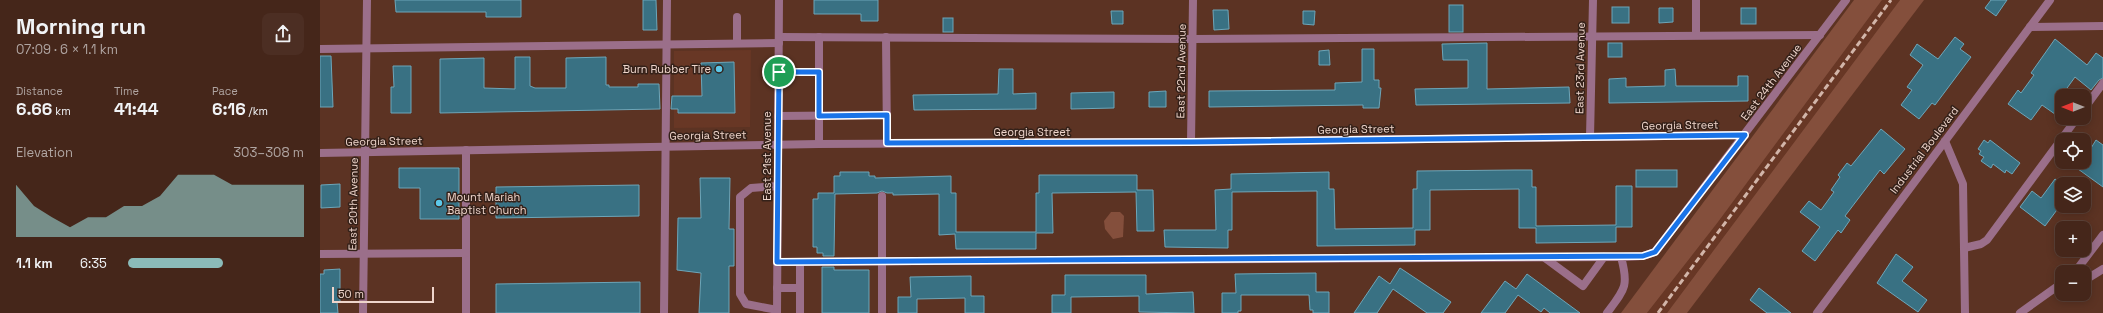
<!DOCTYPE html>
<html lang="en">
<head>
<meta charset="utf-8">
<style>
	:root { --surface:#45261a; --page:#4c2e23; --text:#f1f3f6; --muted:#b0a5a2; --line:#5d4339; --accent:#8bbbb9 }
	body { margin:0; font-family:"Space Grotesk",sans-serif; background:var(--page); color:var(--text); height:100vh; display:flex; flex-direction:column; font-size:15px; white-space:nowrap }
	* { box-sizing:border-box; margin:0 }
	p { font-size:13px; color:var(--muted) }
	.icon { flex:none; width:22px; height:22px; fill:none; stroke:currentColor; stroke-width:2; stroke-linecap:round; stroke-linejoin:round }
	.map { position:relative; flex:1; overflow:hidden }
	.panel { display:flex; flex-direction:column; background:var(--surface); width:320px }
	.panel>* { flex:none }
	.needle { width:26px; rotate:270deg }
	.tools { position:absolute; left:1735px; top:89px; display:grid; gap:8px }
	.tools a { display:grid; place-items:center; width:36px; height:36px; border-radius:8px; background:var(--surface); box-shadow:0 2px 10px #0003,0 0 0 1px var(--line); font-size:20px }
	.scale { position:absolute; left:12px; bottom:10px; width:102px; box-sizing:border-box; padding-left:4px; border:2px solid #efd5cb; border-top:0; font-size:11px; line-height:14px; white-space:nowrap; color:#efd5cb; -webkit-text-stroke:3px #342119; paint-order:stroke }
	.pin { position:absolute; display:grid; place-items:center; width:34px; height:34px; color:#fff; margin:-17px; border:2px solid #fff; border-radius:50%; box-shadow:0 1px 4px #0007 }
	.round { display:grid; place-items:center; flex:none; width:42px; height:42px; border-radius:8px; background:var(--page) }
	.headline { display:flex; align-items:center; justify-content:space-between; height:68px; padding:0 16px }
	h1 { font-size:22px; font-weight:800; line-height:30px }
	.metrics { display:grid; grid-template-columns:repeat(3,1fr); gap:6px; height:68px; padding:4px 16px }
	.metrics div { display:grid; align-content:center }
	.metrics b { font-size:17px; font-weight:800 }
	.metrics small { font-size:11px; font-weight:400 }
	.metrics p { font-size:11px }
	.chart { height:112px; padding:8px 16px }
	.chart p { display:flex; justify-content:space-between }
	.chart svg { width:100%; height:72px; margin-top:4px; fill:var(--accent); opacity:.7 }
	ul { padding:0 16px; list-style:none; font-size:13px }
	li { display:grid; grid-template-columns:64px 48px 1fr; align-items:center; height:30px }
	li i { height:10px; border-radius:5px; background:var(--accent) }
	main { display:flex; flex:1; min-height:0 }
	.map>svg:first-child { display:block }
</style>
</head>
<body>
<main>
<section class="panel">
<div class="headline"><div><h1>Morning run</h1><p>07:09 · 6 × 1.1 km</p></div><a class="round"><svg class="icon" aria-label="share" viewBox="0 0 24 24"><path d="M12 15V3M7 8l5-5 5 5M5 13v7h14v-7"/></svg></a></div>
<div class="metrics">
<div><p>Distance</p><b>6.66<small> km</small></b></div>
<div><p>Time</p><b>41:44</b></div>
<div><p>Pace</p><b>6:16<small> /km</small></b></div>
</div>
<div class="chart"><p><span>Elevation</span>303–308 m</p>
<svg viewBox="0 0 160 44" preserveAspectRatio="none"><path d="M0 44V12L10 25L20 32L30 38L40 32L50 32L60 25L70 25L80 19L90 6L100 6L110 6L120 12L130 12L140 12L150 12L160 12V44z"/></svg>
</div>
<ul>
<li><b>1.1 km</b>6:35<i style="width:54%"></i></li>
</ul>
</section>
<div class="map">
<svg width="1783" height="313" viewBox="0 0 1783 313">
	<rect width="100%" height="100%" fill="#5c3323"/>
	<g fill="#683725">
		<polygon points="1562,0 1580,0 1347,313 1327,313 1398,222"/>
		<polygon points="431,50 430,127 354,128 354,51"/>
	</g>
	<g fill="#844f3c">
		<polygon points="1534,0 1562,0 1398,222 1327,313 1301,313"/>
		<polygon points="1580,0 1604,0 1367,313 1347,313"/>
		<polygon points="791,212 800,212 804,216 803,237 793,239 785,229 784,221"/>
	</g>
	<g fill="#397183" stroke="#6da6b9">
		<polygon points="75,0 201,0 201,17 166,17 166,12 76,12"/>
		<polygon points="323,0 336,0 337,30 323,30"/>
		<polygon points="494,0 558,0 558,21 541,21 541,14 494,14"/>
		<polygon points="1671,0 1687,0 1676,16 1665,8"/>
		<rect x="1129" y="5" width="14" height="27"/>
		<rect x="1292" y="7" width="17" height="16"/>
		<polygon points="1339,8 1353,8 1353,22 1339,23"/>
		<rect x="1421" y="8" width="15" height="16"/>
		<polygon points="893,10 908,10 909,29 894,30"/>
		<polygon points="791,11 803,11 803,24 792,24"/>
		<polygon points="983,11 995,11 994,25 983,24"/>
		<rect x="623" y="18" width="10" height="14"/>
		<polygon points="1635,37 1644,44 1640,49 1651,57 1615,105 1612,103 1599,119 1581,105 1592,90 1587,87 1603,65 1590,55 1597,44 1618,59"/>
		<polygon points="1735,39 1767,65 1776,53 1783,58 1783,78 1779,80 1771,90 1755,77 1737,102 1742,106 1742,119 1722,105 1711,120 1688,104 1698,90 1701,93 1714,75 1711,73"/>
		<polygon points="1167,43 1167,89 1249,87 1250,103 1096,105 1095,89 1148,88 1148,60 1123,60 1122,44"/>
		<rect x="1288" y="43" width="14" height="14"/>
		<polygon points="1042,49 1054,49 1054,80 1059,80 1059,88 1061,88 1059,108 1043,108 1043,105 889,107 889,91 1015,90 1015,83 1042,82"/>
		<polygon points="1009,50 1010,65 999,65 999,51"/>
		<polygon points="0,56 11,56 13,107 0,107"/>
		<polygon points="195,57 210,57 210,86 215,88 246,88 246,58 286,57 286,85 289,85 289,87 318,87 318,84 339,84 340,109 120,113 120,59 164,58 164,88 195,89"/>
		<polygon points="414,62 415,113 358,113 358,109 351,109 352,96 382,96 381,63"/>
		<polygon points="73,66 91,66 91,113 71,113 71,87 74,87"/>
		<polygon points="679,69 693,69 693,94 716,93 716,109 594,110 593,95 678,94"/>
		<polygon points="1355,69 1356,86 1418,86 1418,76 1428,76 1428,101 1289,103 1289,79 1306,78 1306,87 1345,86 1345,70"/>
		<polygon points="846,91 846,107 829,107 829,92"/>
		<polygon points="794,92 794,108 751,109 751,93"/>
		<polygon points="1561,129 1585,149 1564,174 1560,170 1525,216 1530,220 1521,233 1518,230 1495,261 1482,251 1500,227 1480,212 1489,201 1501,210 1514,192 1511,190 1520,177 1518,175 1527,163 1531,166"/>
		<polygon points="1664,140 1668,143 1670,140 1700,163 1692,174 1686,170 1685,173 1673,164 1671,168 1661,161 1664,157 1659,154 1661,151 1658,149"/>
		<polygon points="1776,140 1783,145 1783,187 1758,169"/>
		<polygon points="79,168 139,168 139,219 100,219 100,188 79,188"/>
		<polygon points="1195,170 1212,170 1212,187 1216,187 1216,226 1296,225 1296,186 1312,186 1312,227 1296,227 1296,242 1216,243 1216,228 1199,228 1199,189 1110,190 1110,230 1095,230 1095,245 997,246 997,191 912,192 912,230 908,230 908,248 845,247 844,230 896,230 895,190 911,189 911,174 1009,172 1009,189 1014,189 1015,229 1093,228 1093,189 1097,189 1097,171"/>
		<rect x="1316" y="170" width="41" height="17"/>
		<polygon points="520,172 549,172 549,176 555,176 555,178 631,176 631,193 636,193 636,232 716,232 716,193 719,193 719,175 817,175 817,190 833,190 834,231 817,231 816,192 732,193 733,233 716,233 716,249 636,249 635,234 619,235 619,194 573,195 573,193 567,193 562,191 557,193 515,194 514,256 503,256 503,253 497,253 497,247 493,247 493,199 498,199 498,193 514,193 514,176 520,176"/>
		<polygon points="380,178 410,178 409,229 414,229 414,266 409,266 409,313 379,313 381,273 357,270 358,218 381,218"/>
		<polygon points="1735,179 1742,184 1742,203 1725,226 1700,207 1712,191 1721,198"/>
		<polygon points="20,184 20,207 1,208 1,185"/>
		<polygon points="319,185 319,216 176,218 176,187"/>
		<polygon points="1576,254 1593,267 1582,281 1607,300 1598,312 1557,283"/>
		<polygon points="502,267 514,267 514,270 549,270 549,313 502,313"/>
		<polygon points="1080,268 1131,302 1123,313 1107,313 1073,289 1057,313 1034,313 1059,276 1070,284"/>
		<polygon points="20,269 20,302 17,302 18,313 0,313 0,274 4,274 4,270"/>
		<polygon points="996,273 996,292 1009,292 1009,313 993,313 993,310 990,310 989,295 921,295 921,311 918,311 918,313 902,313 902,293 916,293 915,274"/>
		<polygon points="1207,274 1260,313 1230,313 1224,308 1221,312 1198,295 1185,313 1161,313 1185,281 1196,289"/>
		<polygon points="745,275 826,275 826,294 873,292 874,313 819,312 819,296 751,297 751,313 732,313 732,295 745,295"/>
		<polygon points="651,276 651,296 664,296 664,313 645,313 645,298 597,299 597,313 578,313 578,297 591,297 590,277"/>
		<polygon points="320,282 320,313 176,313 176,284"/>
		<polygon points="1439,288 1471,313 1447,313 1430,300"/>
	</g>
	<g fill="none" stroke-linecap="round" stroke-linejoin="round">
		<g stroke="#9b6f8a" stroke-width="8">
			<polyline points="1376,0 1376,34"/>
			<polyline points="417,17 417,43"/>
			<polyline points="1710,27 1783,26"/>
			<polyline points="459,37 872,39 1500,35"/>
			<polyline points="499,37 499,144"/>
			<polyline points="566,37 567,143"/>
			<polyline points="0,49 459,43"/>
			<polyline points="459,72 499,72"/>
			<polyline points="1764,109 1783,83"/>
			<polyline points="458,116 567,115"/>
			<polyline points="146,150 146,313"/>
			<polyline points="1644,248 1661,244 1667,240 1757,118"/>
			<polyline points="0,254 146,253"/>
			<polyline points="1225,258 1263,286 1284,257"/>
			<polyline points="1764,276 1770,277 1783,269"/>
			<polyline points="457,288 480,288"/>
			<polyline points="457,310 426,304 420,294 420,197 431,188 458,186"/>
			<polyline points="344,313 347,0"/>
			<polyline points="480,313 480,262"/>
			<polyline points="562,313 562,196"/>
			<path d="M1287 313C1305 289 1309 286 1301 257L1323 256 1335 252 1526 0"/>
		</g>
		<g stroke="#9b6f8a" stroke-width="8">
			<polyline points="1270,137 1273,0"/>
			<polyline points="1625,141 1643,184 1645,313"/>
			<polyline points="871,142 873,0"/>
			<polyline points="0,153 499,144 871,142 1425,135"/>
			<polyline points="457,262 1301,257"/>
			<polyline points="1755,272 1783,235"/>
			<polyline points="43,313 47,0"/>
			<polyline points="1497,313 1730,0"/>
			<polyline points="1700,313 1742,283"/>
		</g>
		<polyline stroke="#9b6f8a" stroke-width="8" points="457,313 459,0"/>
		<polyline stroke="#d2b5a9" stroke-width="3" stroke-dasharray="6 3" stroke-linecap="butt" points="1338,313 1571,0"/>
	</g>
	<g fill="none" stroke-linecap="round" stroke-linejoin="round">
		<g stroke="#fff" stroke-width="8">
			<polygon id="route" points="459,72 499,72 499,116 567,115 567,143 871,142 1425,135 1335,252 1323,256 457,262"/>
		</g>
		<use href="#route" stroke="#1a73e8" stroke-width="5"/>
	</g>
	<g fill="#5dc7e8" stroke="#342119" stroke-width="1.5">
		<circle cx="399" cy="69" r="4"/>
		<circle cx="119" cy="203" r="4"/>
	</g>
	<g text-anchor="middle" stroke-width="3" stroke-linejoin="round" paint-order="stroke">
		<g font-size="11" fill="#efd5cb" stroke="#342119">
			<text transform="translate(1260 68) rotate(-89)" y="4">East 23rd Avenue</text>
			<text transform="translate(861 71) rotate(-89)" y="4">East 22nd Avenue</text>
			<text transform="translate(1451 82) rotate(-53)" y="4">East 24th Avenue</text>
			<text transform="translate(1360 125) rotate(-1)" y="4">Georgia Street</text>
			<text transform="translate(1036 129) rotate(-1)" y="4">Georgia Street</text>
			<text x="712" y="136">Georgia Street</text>
			<text transform="translate(388 135) rotate(-1)" y="4">Georgia Street</text>
			<text transform="translate(64 141) rotate(-1)" y="4">Georgia Street</text>
			<text transform="translate(1604 150) rotate(-53)" y="4">Industrial Boulevard</text>
			<text transform="translate(447 156) rotate(-90)" y="4">East 21st Avenue</text>
			<text transform="translate(33 204) rotate(-89)" y="4">East 20th Avenue</text>
		</g>
		<g font-size="11" fill="#efd5cb" stroke="#342119" text-anchor="end">
			<text x="391" y="73">Burn Rubber Tire</text>
			<text x="127" y="201" text-anchor="start">Mount Mariah<tspan x="127" dy="13">Baptist Church</tspan></text>
		</g>
	</g>
</svg>
<div class="tools">
<a><svg class="needle" viewBox="-14 -14 28 28"><path d="M0-13l5 13h-10z" fill="#e53935"/><path d="M0 13l5-13h-10z" fill="#b0a5a2"/></svg></a>
<a><svg class="icon" aria-label="locate" viewBox="0 0 24 24"><circle cx="12" cy="12" r="6"/><path d="M12 2v4M12 18v4M2 12h4M18 12h4"/></svg></a>
<a><svg class="icon" aria-label="layers" viewBox="0 0 24 24"><path d="M12 4l9 5-9 5-9-5zM3 14l9 5 9-5"/></svg></a>
<a>+</a>
<a>−</a>
</div>
<div class="scale">50 m</div>
<div class="pin" style="left:459px;top:72px;background:#1e9e55"><svg class="icon" aria-label="arrive" viewBox="0 0 24 24"><path d="M6 21V4h12l-3 4 3 4H6"/></svg></div>
</div>
</main>
</body>
</html>
